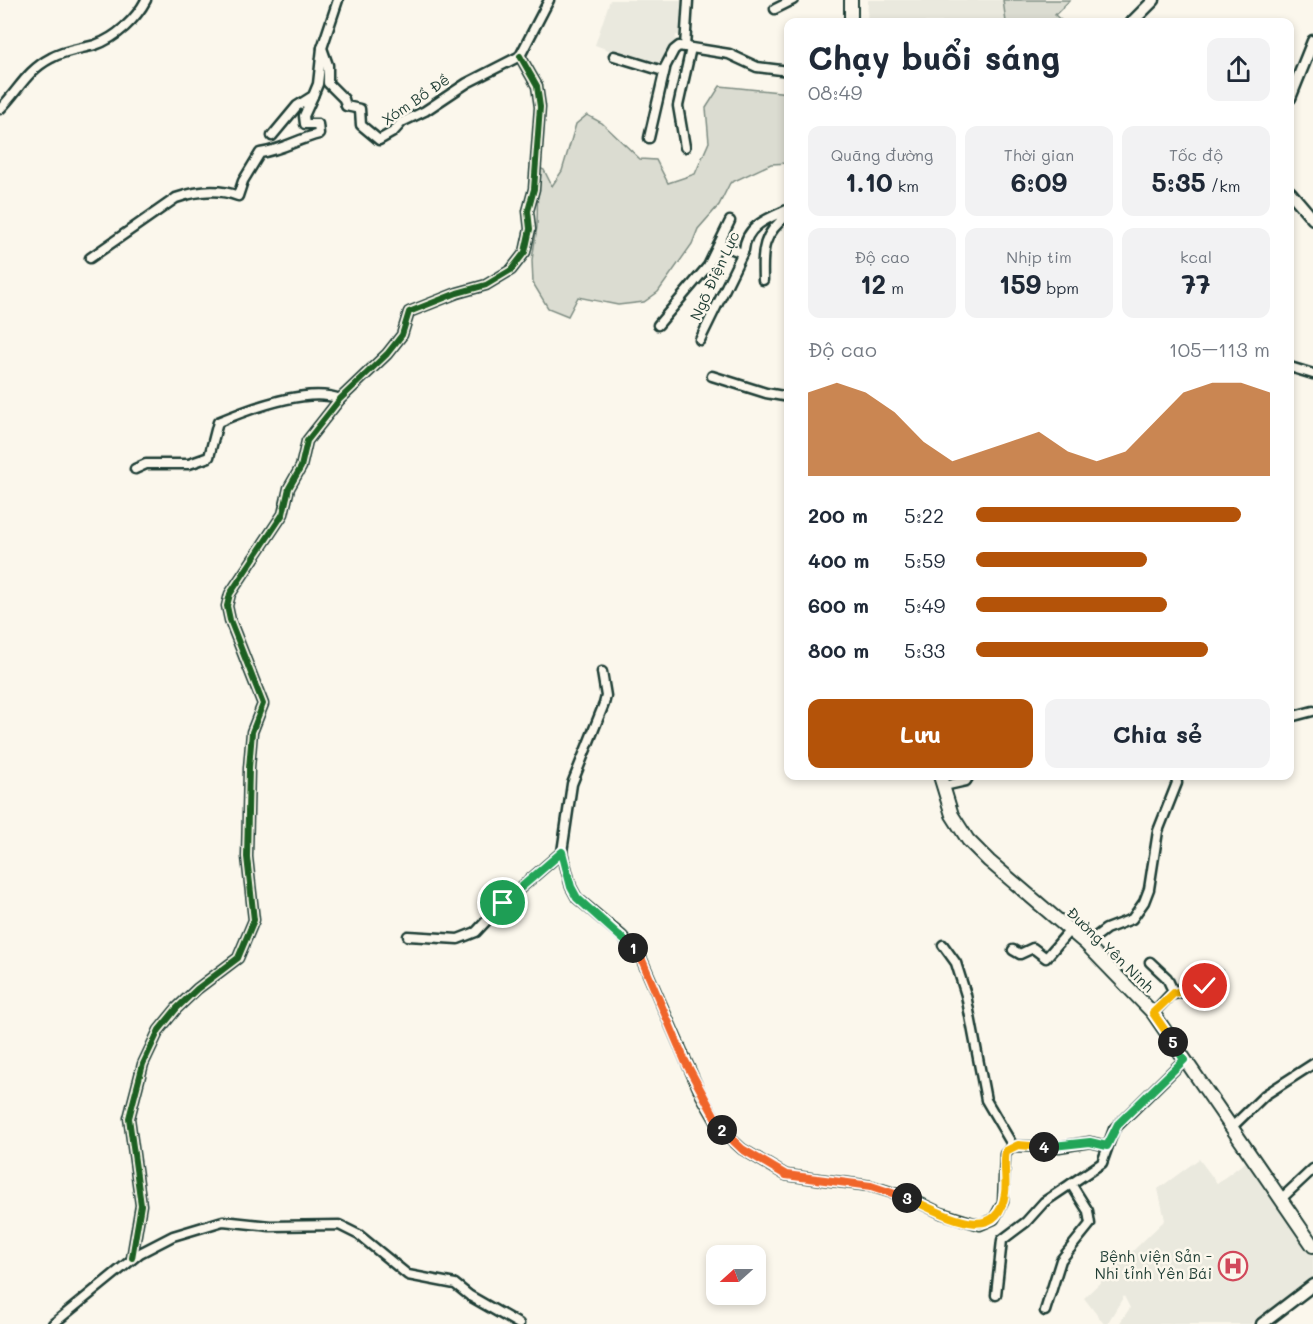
<!DOCTYPE html>
<html lang="vi">
<head>
<meta charset="utf-8">
<style>
	:root { --surface:#fff; --page:#f2f2f3; --text:#1f2937; --muted:#747a83; --accent:#b45309 }
	body { margin:0; font-family:Mali,sans-serif; background:var(--page); color:var(--text); height:100vh; display:flex; flex-direction:column; font-size:22px; white-space:nowrap }
	* { box-sizing:border-box; margin:0 }
	p { font-size:20px; color:var(--muted) }
	.icon { flex:none; width:33px; height:33px; fill:none; stroke:currentColor; stroke-width:2; stroke-linecap:round; stroke-linejoin:round }
	.map { position:relative; flex:1; overflow:hidden }
	.sheet { position:absolute; left:784px; top:18px; width:510px; height:762px; display:flex; flex-direction:column; background:var(--surface); border-radius:12px; box-shadow:0 3px 9px #0003 }
	.sheet>* { flex:none }
	.needle { width:39px; rotate:249deg }
	.tools { position:absolute; left:706px; top:1245px; display:grid; gap:12px }
	.tools a { display:grid; place-items:center; width:60px; height:60px; border-radius:12px; background:var(--surface); box-shadow:0 3px 9px #0003; font-size:30px }
	.pin { position:absolute; display:grid; place-items:center; width:51px; height:51px; color:#fff; margin:-26px; border:3px solid #fff; border-radius:50%; box-shadow:0 2px 6px #0007 }
	.km { position:absolute; width:30px; height:30px; margin:-15px; border-radius:50%; background:#222; color:#fff; font-size:16px; line-height:30px; text-align:center }
	.round { display:grid; place-items:center; flex:none; width:63px; height:63px; border-radius:12px; background:var(--page) }
	.summary { display:flex; align-items:center; justify-content:space-between; height:102px; padding:0 24px }
	h1 { font-size:33px; font-weight:700; line-height:45px }
	.metrics { display:grid; grid-template-columns:repeat(3,1fr); gap:9px; height:102px; padding:6px 24px }
	.metrics div { display:grid; align-content:center; border-radius:12px; background:var(--page); text-align:center }
	.metrics b { font-size:26px; font-weight:700 }
	.metrics small { font-size:16px; font-weight:400 }
	.metrics p { font-size:16px }
	.chart { height:168px; padding:12px 24px }
	.chart p { display:flex; justify-content:space-between }
	.chart svg { width:100%; height:108px; margin-top:6px; fill:var(--accent); opacity:.7 }
	.cta { display:flex; gap:12px; margin-top:auto; padding:12px 24px }
	.cta a { flex:1; height:69px; border-radius:12px; background:var(--accent); color:#fff; font-size:24px; font-weight:700; line-height:69px; text-align:center }
	.cta a+a { background:var(--page); color:var(--text) }
	ul { padding:0 24px; list-style:none; font-size:20px }
	li { display:grid; grid-template-columns:96px 72px 1fr; align-items:center; height:45px }
	li i { height:15px; border-radius:8px; background:var(--accent) }
	.map>svg:first-child { display:block }
</style>
</head>
<body>
<div class="map">
<svg width="1313" height="1324" viewBox="0 0 1313 1324">
	<rect width="100%" height="100%" fill="#fbf7ec"/>
	<filter id="ink" filterUnits="userSpaceOnUse"><feTurbulence type="fractalNoise" baseFrequency=".0167" numOctaves="2"/><feDisplacementMap in="SourceGraphic" scale="12" xChannelSelector="R" yChannelSelector="G"/><feConvolveMatrix kernelMatrix="1 2 1 2 8 2 1 2 1" color-interpolation-filters="sRGB"/></filter>
	<g filter="url(#ink)">
		<g fill="#eae9de">
			<polygon points="610,0 685,0 683,36 676,35 675,43 660,69 595,45"/>
			<polygon points="868,0 1004,0 1009,22 867,22"/>
			<polygon points="1199,1159 1217,1183 1247,1161 1313,1254 1313,1278 1251,1324 1119,1324 1130,1308 1124,1296 1107,1324 1104,1324 1084,1298 1165,1220 1158,1189"/>
		</g>
		<g fill="#dbdcd1" stroke="#7d8c82" stroke-width="1.5">
			<polygon points="1003,0 1070,0 1055,15 1063,22 1006,22"/>
			<polygon points="720,86 789,93 789,163 771,164 730,183 719,205 698,229 692,244 658,292 644,302 618,305 578,297 568,316 548,308 533,283 532,260 537,227 538,167 544,170 552,186 562,171 576,124 587,115 602,123 640,159 656,160 668,183 695,174 709,142 706,108"/>
		</g>
		<g fill="none" stroke-linecap="round" stroke-linejoin="round">
			<g stroke="#1f3d34" stroke-width="13">
				<g id="minor">
					<polyline points="775,9 793,0"/>
					<polyline points="685,47 688,0"/>
					<polyline points="322,48 328,65 328,83 344,99 346,106 360,109 361,125 379,140 393,132 402,122 425,111 467,83 520,56 549,0"/>
					<polyline points="614,56 663,71 674,50 679,46 729,54 757,67 789,71"/>
					<path d="M0 109C19 90 26 71 51 58 65 50 80 49 95 45 116 38 136 19 146 0"/>
					<polyline points="272,136 297,106 313,96 318,84 322,48 338,0"/>
					<polyline points="649,138 665,69"/>
					<polyline points="685,147 678,106 691,48"/>
					<polyline points="720,244 742,253"/>
					<path d="M90 258 176 198C196 191 218 188 238 196L243 181 260 153C282 150 298 139 319 134L318 124H305L304 116 313 96"/>
					<path d="M763 280C762 250 762 234 789 214"/>
					<polyline points="658,325 708,266 730,221"/>
					<path d="M700 340 744 250C746 225 769 218 789 209"/>
					<polyline points="1290,367 1313,374"/>
					<polyline points="712,376 766,393 789,397"/>
					<path d="M135 469 146 464H189L209 457 218 422C249 409 308 386 340 399"/>
					<polyline points="1290,717 1313,711"/>
					<polyline points="944,786 966,781 969,776"/>
					<polyline points="562,852 571,887 577,898 622,936 642,960 701,1095 721,1130 742,1149 786,1175 871,1186 910,1198 941,1213 980,1225 994,1219 1003,1202 1005,1154 1013,1146 1059,1147 1090,1142 1107,1146"/>
					<polyline points="408,936 458,939 476,932 503,903 562,852 572,784 604,704 606,696 602,672"/>
					<polyline points="1086,944 1106,929 1132,919 1144,902 1149,889 1158,831 1177,783 1176,776"/>
					<polyline points="943,945 956,963 966,995 986,1100 1013,1146"/>
					<polyline points="1013,950 1020,954 1033,948 1046,958 1070,930"/>
					<polyline points="1150,962 1167,978 1174,993"/>
					<polyline points="1153,1013 1170,995 1203,988 1217,973"/>
					<polyline points="1232,1127 1265,1095 1313,1064"/>
					<polyline points="1281,1199 1313,1169"/>
					<polyline points="132,1258 141,1205 129,1118 143,1064 159,1030 177,1008 197,989 238,958 254,920 247,857 249,768 252,732 263,704 230,620 227,606 230,594 283,514 289,488 301,467 307,441 340,399 387,354 402,335 409,312 457,293 486,285 511,270 525,252 530,229 528,211 534,189 540,107 537,86 520,56"/>
					<polyline points="996,1295 1002,1240 1026,1222 1044,1202 1102,1163 1114,1129 1184,1060"/>
					<polyline points="1045,1311 1061,1260 1090,1224 1088,1211 1071,1184"/>
					<polyline points="53,1324 140,1253 173,1236 223,1221 270,1226 339,1225 359,1235 408,1275 455,1284 470,1296 519,1324"/>
				</g>
			</g>
			<g stroke="#1f3d34" stroke-width="15">
				<g id="tertiary">
					<polyline points="1132,22 1154,0"/>
					<polyline points="1290,98 1313,41"/>
					<polyline points="1290,192 1313,219"/>
					<polyline points="1262,1324 1313,1285"/>
				</g>
			</g>
			<g stroke="#1f3d34" stroke-width="16">
				<g id="primary">
					<polyline points="851,22 851,0"/>
					<polyline points="940,776 952,815 968,840 989,861 1086,944 1153,1013 1313,1246"/>
				</g>
			</g>
			<use href="#minor" stroke="#fbf7ec" stroke-width="8"/>
			<use href="#tertiary" stroke="#fbf7ec" stroke-width="10"/>
			<use href="#primary" stroke="#fbf7ec" stroke-width="12"/>
			<g stroke="#fbf7ec" stroke-width="10">
				<g id="cycleway">
					<polyline points="562,852 571,887 577,898 622,936 642,960 701,1095 721,1130 742,1149 786,1175 871,1186 910,1198 941,1213 980,1225 994,1219 1003,1202 1005,1154 1013,1146 1059,1147 1090,1142 1107,1146"/>
					<polyline points="132,1258 141,1205 129,1118 143,1064 159,1030 177,1008 197,989 238,958 254,920 247,857 249,768 252,732 263,704 230,620 227,606 230,594 283,514 289,488 301,467 307,441 340,399 387,354 402,335 409,312 457,293 486,285 511,270 525,252 530,229 528,211 534,189 540,107 537,86 520,56"/>
				</g>
			</g>
			<use href="#cycleway" stroke="#1b5e20" stroke-width="6"/>
		</g>
	</g>
	<g fill="none" stroke-linecap="round" stroke-linejoin="round" filter="url(#ink)">
		<g stroke="#fff" stroke-width="12">
			<polyline id="split-1" points="503,903 562,852 571,887 577,898 633,948"/>
		</g>
		<g stroke="#fff" stroke-width="12">
			<polyline id="split-2" points="633,948 642,960 685,1061 722,1130"/>
		</g>
		<g stroke="#fff" stroke-width="12">
			<polyline id="split-3" points="722,1130 742,1149 786,1175 871,1186 907,1198"/>
		</g>
		<g stroke="#fff" stroke-width="12">
			<path id="split-4" d="M907 1198C938 1210 997 1250 1005 1193 1007 1179 1003 1165 1006 1151L1018 1145 1044 1147"/>
		</g>
		<g stroke="#fff" stroke-width="12">
			<polyline id="split-5" points="1044,1147 1090,1142 1107,1146 1118,1124 1184,1060 1173,1042"/>
		</g>
		<g stroke="#fff" stroke-width="12">
			<polyline id="split-6" points="1173,1042 1153,1013 1174,993 1205,986"/>
		</g>
		<use href="#split-1" stroke="#22a559" stroke-width="8"/>
		<use href="#split-2" stroke="#f0652b" stroke-width="8"/>
		<use href="#split-3" stroke="#f0652b" stroke-width="8"/>
		<use href="#split-4" stroke="#f5b400" stroke-width="8"/>
		<use href="#split-5" stroke="#22a559" stroke-width="8"/>
		<use href="#split-6" stroke="#f5b400" stroke-width="8"/>
	</g>
	<defs>
		<g id="hospital-ring" transform="scale(1.5)"><circle r="9.5" fill="#fbf7ec" stroke="#d1495b" stroke-width="1.5"/><path d="M-5-5h3v3.5h4V-5h3V5h-3V1.5h-4V5h-3Z" fill="#d1495b"/></g>
	</defs>
	<g fill-rule="evenodd">
		<use href="#hospital-ring" x="1233" y="1266"/>
	</g>
	<g text-anchor="middle" stroke-width="5" stroke-linejoin="round" paint-order="stroke">
		<g font-size="15" fill="#1f3d34" stroke="#fbf7ec">
			<text transform="translate(416 100) rotate(-34)" y="5">Xóm Bồ Đề</text>
			<text transform="translate(715 276) rotate(-65)" y="5">Ngõ Điện Lực</text>
			<text transform="translate(1110 950) rotate(44)" y="5">Đường Yên Ninh</text>
		</g>
		<g font-size="15" fill="#1f3d34" stroke="#fbf7ec" text-anchor="end">
			<text x="1212" y="1262">Bệnh viện Sản -<tspan x="1212" dy="17">Nhi tỉnh Yên Bái</tspan></text>
		</g>
	</g>
</svg>
<div class="tools">
<a><svg class="needle" viewBox="-14 -14 28 28"><path d="M0-13l5 13h-10z" fill="#e53935"/><path d="M0 13l5-13h-10z" fill="#747a83"/></svg></a>
</div>
<div class="pin" style="left:503px;top:903px;background:#1e9e55"><svg class="icon" aria-label="arrive" viewBox="0 0 24 24"><path d="M6 21V4h12l-3 4 3 4H6"/></svg></div>
<div class="pin" style="left:1205px;top:986px;background:#d93025"><svg class="icon" aria-label="check" viewBox="0 0 24 24"><path d="M5 12l5 5 9-10"/></svg></div>
<b class="km" style="left:633px;top:948px">1</b>
<b class="km" style="left:722px;top:1130px">2</b>
<b class="km" style="left:907px;top:1198px">3</b>
<b class="km" style="left:1044px;top:1147px">4</b>
<b class="km" style="left:1173px;top:1042px">5</b>
<section class="sheet">
<div class="summary"><div><h1>Chạy buổi sáng</h1><p>08:49</p></div><a class="round"><svg class="icon" aria-label="share" viewBox="0 0 24 24"><path d="M12 15V3M7 8l5-5 5 5M5 13v7h14v-7"/></svg></a></div>
<div class="metrics">
<div><p>Quãng đường</p><b>1.10<small> km</small></b></div>
<div><p>Thời gian</p><b>6:09</b></div>
<div><p>Tốc độ</p><b>5:35<small> /km</small></b></div>
</div>
<div class="metrics">
<div><p>Độ cao</p><b>12<small> m</small></b></div>
<div><p>Nhịp tim</p><b>159<small> bpm</small></b></div>
<div><p>kcal</p><b>77</b></div>
</div>
<div class="chart"><p><span>Độ cao</span>105–113 m</p>
<svg viewBox="0 0 160 44" preserveAspectRatio="none"><path d="M0 44V10L10 6L20 10L30 18L40 30L50 38L60 34L70 30L80 26L90 34L100 38L110 34L120 22L130 10L140 6L150 6L160 10V44z"/></svg>
</div>
<ul>
<li><b>200 m</b>5:22<i style="width:90%"></i></li>
<li><b>400 m</b>5:59<i style="width:58%"></i></li>
<li><b>600 m</b>5:49<i style="width:65%"></i></li>
<li><b>800 m</b>5:33<i style="width:79%"></i></li>
</ul>
<div class="cta"><a>Lưu</a><a>Chia sẻ</a></div>
</section>
</div>
</body>
</html>
